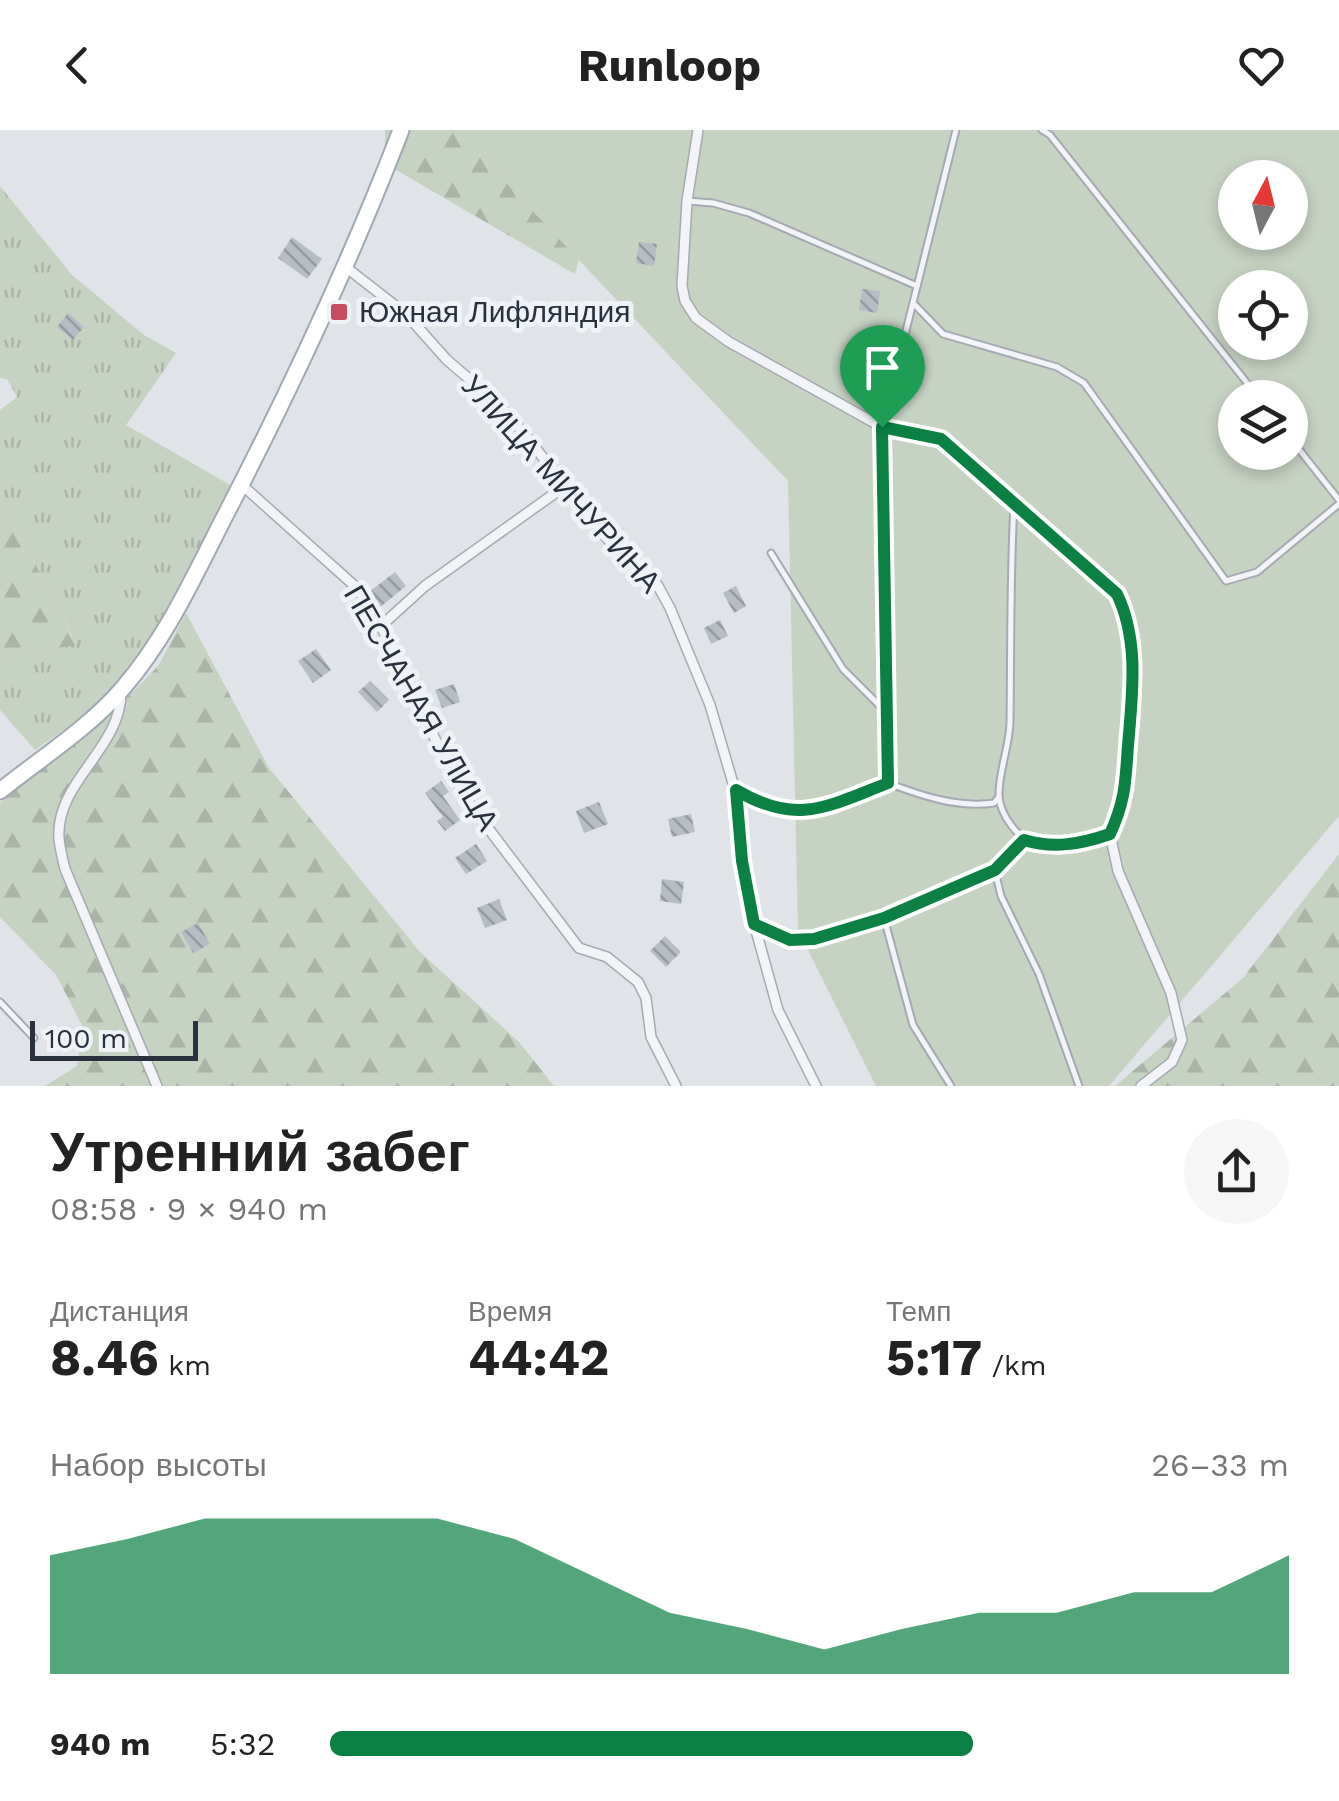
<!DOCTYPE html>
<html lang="ru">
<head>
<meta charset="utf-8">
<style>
	:root { --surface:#fff; --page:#f6f6f6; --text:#222; --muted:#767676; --accent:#0b8043 }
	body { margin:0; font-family:"Work Sans",sans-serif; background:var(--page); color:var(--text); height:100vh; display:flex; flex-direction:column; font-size:38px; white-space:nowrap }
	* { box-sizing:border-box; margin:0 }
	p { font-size:32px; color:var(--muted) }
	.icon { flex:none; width:55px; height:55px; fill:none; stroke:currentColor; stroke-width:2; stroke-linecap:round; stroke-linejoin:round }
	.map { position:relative; height:956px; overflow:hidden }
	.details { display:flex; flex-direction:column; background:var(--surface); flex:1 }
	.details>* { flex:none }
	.needle { width:65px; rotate:7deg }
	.controls { position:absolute; left:1218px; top:30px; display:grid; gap:20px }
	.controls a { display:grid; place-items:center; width:90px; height:90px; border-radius:50%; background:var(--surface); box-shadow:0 5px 15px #0003; font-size:50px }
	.scale { position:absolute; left:30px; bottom:25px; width:168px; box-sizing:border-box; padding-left:10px; border:5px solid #29313f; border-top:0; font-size:28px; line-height:35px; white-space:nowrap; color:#29313f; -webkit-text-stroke:8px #eff2f6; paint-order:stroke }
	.pin { position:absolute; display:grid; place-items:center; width:85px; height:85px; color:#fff; margin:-102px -42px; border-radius:50% 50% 50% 0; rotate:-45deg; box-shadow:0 0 10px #0007 }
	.pin .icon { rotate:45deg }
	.round { display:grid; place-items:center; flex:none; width:105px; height:105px; border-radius:52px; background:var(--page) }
	.head { display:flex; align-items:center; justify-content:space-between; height:170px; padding:0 50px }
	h1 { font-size:55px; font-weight:700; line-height:75px }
	.figures { display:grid; grid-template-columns:repeat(3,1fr); gap:15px; height:170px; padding:10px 50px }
	.figures div { display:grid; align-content:center }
	.figures b { font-size:50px; font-weight:700 }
	.figures small { font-size:28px; font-weight:400 }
	.figures p { font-size:28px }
	.chart { height:280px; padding:20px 50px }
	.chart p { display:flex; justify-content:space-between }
	.chart svg { width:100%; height:180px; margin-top:10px; fill:var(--accent); opacity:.7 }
	ul { padding:0 50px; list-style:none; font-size:32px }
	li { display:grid; grid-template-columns:160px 120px 1fr; align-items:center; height:75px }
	li i { height:25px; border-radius:12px; background:var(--accent) }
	header { display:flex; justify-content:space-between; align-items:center; height:130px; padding:0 50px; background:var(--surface); font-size:45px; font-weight:700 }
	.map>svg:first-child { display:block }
</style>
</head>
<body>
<header><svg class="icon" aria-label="back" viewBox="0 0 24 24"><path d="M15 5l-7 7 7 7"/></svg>Runloop<svg class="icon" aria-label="heart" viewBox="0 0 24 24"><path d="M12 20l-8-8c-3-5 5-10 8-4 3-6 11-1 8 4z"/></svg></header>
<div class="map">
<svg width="1339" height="956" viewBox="0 0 1339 956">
	<defs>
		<pattern id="grass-tufts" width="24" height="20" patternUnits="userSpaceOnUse" patternTransform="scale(2.5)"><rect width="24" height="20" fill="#c6d2c2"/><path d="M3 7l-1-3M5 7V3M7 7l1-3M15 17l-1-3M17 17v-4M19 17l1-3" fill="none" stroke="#aab5a8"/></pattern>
		<pattern id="forest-firs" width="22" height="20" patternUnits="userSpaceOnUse" patternTransform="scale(2.5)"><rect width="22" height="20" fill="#c6d2c2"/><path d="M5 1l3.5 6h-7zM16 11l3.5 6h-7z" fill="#aab5a8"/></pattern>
		<pattern id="building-back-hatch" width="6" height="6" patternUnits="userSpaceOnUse" patternTransform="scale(2.5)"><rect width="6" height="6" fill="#b7bdc5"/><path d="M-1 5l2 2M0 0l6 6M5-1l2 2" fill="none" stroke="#959aa1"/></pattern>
	</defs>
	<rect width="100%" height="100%" fill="#e0e3e8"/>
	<path fill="url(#grass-tufts)" d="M0 56 71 144 144 205 176 223 126 295 232 356C202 420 171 491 126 547 101 576 66 598 35 620L0 580V528L76 514 56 470 0 374V280L17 267 7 249 0 248Z"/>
	<g fill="url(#forest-firs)">
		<polygon points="385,0 613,0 575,144 391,37 385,18"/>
		<polygon points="0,374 56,470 76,515 0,528"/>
		<polygon points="186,483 269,638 420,822 519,912 554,956 45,956 77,936 83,897 56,845 0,787 0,673 122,573 159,535"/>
		<polygon points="1339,724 1339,956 1115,956 1243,848"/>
	</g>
	<path fill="#c6d2c2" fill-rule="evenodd" d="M482 0H1339V686L1109 956H876L798 800 788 351 471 16ZM1235 48H1290V102H1235ZM1235 158H1290V212H1235ZM1235 268H1290V322H1235Z"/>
	<g fill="url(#building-back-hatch)">
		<polygon points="292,107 322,129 307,149 278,128"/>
		<polygon points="639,112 657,114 654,136 636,133"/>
		<polygon points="862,159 880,161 877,183 859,180"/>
		<polygon points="68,183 84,197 73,210 57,197"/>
		<polygon points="395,442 406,456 379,478 369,462"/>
		<polygon points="736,456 746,476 734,483 723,463"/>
		<polygon points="720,490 728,506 711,514 704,498"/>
		<polygon points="316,519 331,540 313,553 298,531"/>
		<polygon points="370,551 389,570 377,582 358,562"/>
		<polygon points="454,554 460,572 442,578 435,560"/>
		<polygon points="441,651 449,662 443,666 460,690 445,701 437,691 443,687 425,663"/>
		<polygon points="599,672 608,694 584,703 576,681"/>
		<polygon points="691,684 695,702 672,707 668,689"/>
		<polygon points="476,714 487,731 466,744 455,728"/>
		<polygon points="662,749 684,752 681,774 660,771"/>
		<polygon points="499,769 507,790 485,798 477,778"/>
		<polygon points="198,793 210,814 193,823 181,802"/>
		<polygon points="665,806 681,822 666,837 650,821"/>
	</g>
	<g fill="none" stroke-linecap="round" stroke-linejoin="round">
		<g stroke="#a5aab2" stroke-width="9">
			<g id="service">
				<polyline points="1042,0 1050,5 1259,268"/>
				<polyline points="687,71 713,73 749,83 917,156"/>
				<polyline points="914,174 943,204 1057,237 1084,253 1226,451 1257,442 1339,374"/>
				<polyline points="1290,308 1339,370"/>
				<path d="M1014 374C1010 446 1011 518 1010 591 1010 616 998 642 999 667 1000 677 1005 687 1011 695 1033 727 1079 715 1110 704"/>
				<polyline points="771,423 843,539 888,584"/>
				<path d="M888 653C922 666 958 678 994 673L999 667"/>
				<path d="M738 662C796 695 830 676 888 653L882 297 956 0"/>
				<polyline points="995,741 1001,766 1039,844 1079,956"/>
				<polyline points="884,788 913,895 951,956"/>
				<polyline points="756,796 791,810 814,809 884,788 995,741 1024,710"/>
				<polyline points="0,872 34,908"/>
			</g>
		</g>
		<g stroke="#a5aab2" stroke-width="12">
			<g id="minor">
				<polyline points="698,0 687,71 682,156 685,171 696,188 729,212 882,297 941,309 1105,452 1117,464 1129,494 1134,562 1127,657 1110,704 1118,741 1171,863 1182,910 1172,932 1141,956"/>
				<polyline points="343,135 406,184 447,230 495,271 522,301 605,406 626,430 648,444 658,456 670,478 710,575 735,660 750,779 778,880 816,956"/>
				<polyline points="242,355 357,458 381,496 447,634 469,673 579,818 607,827 638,852 646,868 651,907 676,956"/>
				<polyline points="381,496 425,456 565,356"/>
				<path d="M121 561C122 619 55 651 59 709 60 719 63 730 65 739L157 956"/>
			</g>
		</g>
		<g stroke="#a0a8b3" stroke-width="19">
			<path id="primary" d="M0 661C41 628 89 598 123 558 168 506 196 442 227 382 291 258 351 130 401 0"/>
		</g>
		<use href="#service" stroke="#f2f4f7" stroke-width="5"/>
		<use href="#minor" stroke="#f2f4f7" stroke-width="9"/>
		<use href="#primary" stroke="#fff" stroke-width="15"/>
	</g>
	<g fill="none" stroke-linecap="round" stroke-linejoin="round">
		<g stroke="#fff" stroke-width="20">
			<path id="route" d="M882 297 941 309 1117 464C1138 508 1133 557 1129 604 1125 645 1128 665 1110 704 1081 714 1054 719 1024 710L995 740 884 788 814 809 790 810 754 794 742 731 736 660C797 696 826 677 888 653Z"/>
		</g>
		<use href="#route" stroke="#0b8043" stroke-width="12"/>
	</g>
	<rect fill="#c64c60" stroke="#eff2f6" stroke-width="4" x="329" y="172" width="20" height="20" rx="5"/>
	<g text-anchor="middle" stroke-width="10" stroke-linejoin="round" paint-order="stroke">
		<g font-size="30" fill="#29313f" stroke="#eff2f6" text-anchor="start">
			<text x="359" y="192">Южная Лифляндия</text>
		</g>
		<g font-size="30" fill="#29313f" stroke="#eff2f6">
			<text transform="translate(561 354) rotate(48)" y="10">УЛИЦА МИЧУРИНА</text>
			<text transform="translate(421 578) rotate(60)" y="10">ПЕСЧАНАЯ УЛИЦА</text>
		</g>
	</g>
</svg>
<div class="controls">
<a><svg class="needle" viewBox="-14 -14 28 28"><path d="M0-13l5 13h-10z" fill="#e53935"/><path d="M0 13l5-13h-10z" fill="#767676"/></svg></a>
<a><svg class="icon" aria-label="locate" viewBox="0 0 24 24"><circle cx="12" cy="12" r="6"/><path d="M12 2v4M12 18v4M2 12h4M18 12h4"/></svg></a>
<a><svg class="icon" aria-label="layers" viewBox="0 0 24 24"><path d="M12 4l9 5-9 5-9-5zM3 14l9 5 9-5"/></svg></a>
</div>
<div class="scale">100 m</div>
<div class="pin" style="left:882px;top:297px;background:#1e9e55"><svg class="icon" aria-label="arrive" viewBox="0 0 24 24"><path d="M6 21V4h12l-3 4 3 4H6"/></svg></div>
</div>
<section class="details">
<div class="head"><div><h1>Утренний забег</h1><p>08:58 · 9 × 940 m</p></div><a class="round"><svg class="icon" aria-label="share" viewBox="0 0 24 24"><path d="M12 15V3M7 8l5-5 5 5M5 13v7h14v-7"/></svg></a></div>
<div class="figures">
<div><p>Дистанция</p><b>8.46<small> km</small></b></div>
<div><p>Время</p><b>44:42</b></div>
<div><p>Темп</p><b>5:17<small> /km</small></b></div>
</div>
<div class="chart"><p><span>Набор высоты</span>26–33 m</p>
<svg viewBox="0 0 160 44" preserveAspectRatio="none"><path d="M0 44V15L10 11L20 6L30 6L40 6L50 6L60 11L70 20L80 29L90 33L100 38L110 33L120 29L130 29L140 24L150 24L160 15V44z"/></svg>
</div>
<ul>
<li><b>940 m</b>5:32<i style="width:67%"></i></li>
</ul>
</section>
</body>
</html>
